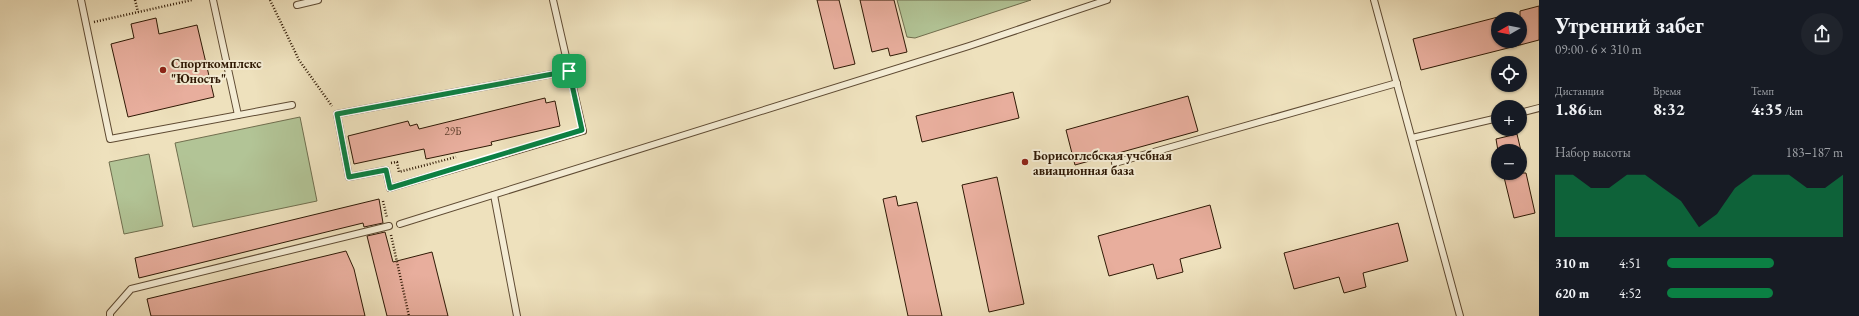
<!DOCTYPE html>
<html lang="ru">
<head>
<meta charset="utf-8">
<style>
	:root { --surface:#171b24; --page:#20242c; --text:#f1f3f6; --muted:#9ea1a6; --accent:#0b8043 }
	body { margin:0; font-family:"EB Garamond",serif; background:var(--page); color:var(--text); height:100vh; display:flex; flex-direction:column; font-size:15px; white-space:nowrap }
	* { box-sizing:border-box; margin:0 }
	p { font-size:13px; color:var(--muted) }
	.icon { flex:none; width:22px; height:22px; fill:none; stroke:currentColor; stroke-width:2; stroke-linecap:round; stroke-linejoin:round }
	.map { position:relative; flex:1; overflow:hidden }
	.sheet { display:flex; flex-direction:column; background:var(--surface); width:320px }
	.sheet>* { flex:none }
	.needle { width:26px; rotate:261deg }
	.tools { position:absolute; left:1491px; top:12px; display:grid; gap:8px }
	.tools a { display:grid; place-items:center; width:36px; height:36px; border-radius:50%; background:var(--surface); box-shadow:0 1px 3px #0004; font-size:20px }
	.pin { position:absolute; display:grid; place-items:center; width:34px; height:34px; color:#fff; margin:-17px; border-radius:8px; box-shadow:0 2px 6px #0006 }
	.round { display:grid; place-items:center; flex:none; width:42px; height:42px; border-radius:21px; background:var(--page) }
	.summary { display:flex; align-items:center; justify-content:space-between; height:68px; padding:0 16px }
	h1 { font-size:22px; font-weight:700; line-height:30px }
	.stats { display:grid; grid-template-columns:repeat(3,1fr); gap:6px; height:68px; padding:4px 16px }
	.stats div { display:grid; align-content:center }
	.stats b { font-size:17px; font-weight:700 }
	.stats small { font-size:11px; font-weight:400 }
	.stats p { font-size:11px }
	.chart { height:112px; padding:8px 16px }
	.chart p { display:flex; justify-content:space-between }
	.chart svg { width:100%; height:72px; margin-top:4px; fill:var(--accent); opacity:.7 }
	ul { padding:0 16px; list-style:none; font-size:13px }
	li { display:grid; grid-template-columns:64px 48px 1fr; align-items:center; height:30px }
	li i { height:10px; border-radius:5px; background:var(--accent) }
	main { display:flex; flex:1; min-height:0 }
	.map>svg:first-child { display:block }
</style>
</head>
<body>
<main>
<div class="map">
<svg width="1539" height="316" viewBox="0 0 1539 316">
	<rect width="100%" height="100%" fill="#eee1bd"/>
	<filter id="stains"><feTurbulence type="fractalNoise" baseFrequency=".005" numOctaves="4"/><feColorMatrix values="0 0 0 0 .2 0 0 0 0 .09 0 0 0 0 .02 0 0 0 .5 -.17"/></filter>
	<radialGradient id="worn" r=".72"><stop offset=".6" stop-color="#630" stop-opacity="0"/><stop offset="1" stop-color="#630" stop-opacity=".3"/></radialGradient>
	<g fill="#b2c496" stroke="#706e4e">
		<polygon points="897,0 1031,0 915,38 907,37"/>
		<polygon points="300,117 317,201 193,227 175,143"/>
		<polygon points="149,154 163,226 124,234 109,162"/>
	</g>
	<g fill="#e8ae9d" stroke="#2f1905">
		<polygon points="817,0 839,0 855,64 834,69"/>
		<polygon points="860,0 894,0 907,52 890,56 888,48 872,52"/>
		<polygon points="1539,6 1539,40 1520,45 1520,11"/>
		<polygon points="1498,17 1498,41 1519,41 1520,45 1421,70 1413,39"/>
		<polygon points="156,18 159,34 197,25 214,97 128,117 111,44 134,38 131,24"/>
		<polygon points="1013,92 1019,118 922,142 916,116"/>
		<polygon points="1188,96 1198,131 1075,165 1066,130"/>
		<polygon points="545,98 546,103 555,101 560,126 491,142 492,145 426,159 424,149 354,164 348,136 408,121 410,126 417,124 419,129"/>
		<polygon points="1517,134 1521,151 1498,151 1496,139"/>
		<polygon points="1503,173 1526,173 1535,213 1514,218"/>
		<polygon points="997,177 1024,304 989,312 962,185"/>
		<polygon points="896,196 898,206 917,202 942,316 908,316 883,199"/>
		<polygon points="379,199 383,223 364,227 363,223 139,278 135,258"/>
		<polygon points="1210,205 1221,248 1180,259 1183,272 1157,279 1153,264 1109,276 1098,236"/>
		<polygon points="1398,223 1408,261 1363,273 1366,287 1344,293 1339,277 1294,289 1284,253"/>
		<polygon points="385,232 393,262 432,252 448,316 387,316 367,236"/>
		<polygon points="346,251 354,269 365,316 151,316 147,299"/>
	</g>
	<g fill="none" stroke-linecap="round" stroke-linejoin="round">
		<g stroke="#5f4b33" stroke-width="8">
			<g id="service">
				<polyline points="81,0 110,139 292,105"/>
				<polyline points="213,0 238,115"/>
				<polyline points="553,0 583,131 390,188 386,170 349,177 337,114 569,71"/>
				<polyline points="1374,0 1460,316"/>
				<polyline points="297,5 318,0"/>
				<polyline points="1520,113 1539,108"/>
				<polyline points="1412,138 1498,118"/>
				<polyline points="1115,163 1397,83"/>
				<polyline points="494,195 517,316"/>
				<polyline points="400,224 969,46 1107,0"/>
				<polyline points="110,316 110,313 131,289 389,226"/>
			</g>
		</g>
		<g stroke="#2f1905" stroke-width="2.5" stroke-dasharray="1 2" stroke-linecap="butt">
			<polyline points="135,0 138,12"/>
			<polyline points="270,0 299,60 332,106"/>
			<polyline points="94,22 192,0"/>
			<polyline points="391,163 397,162 399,172 456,157"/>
			<polyline points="383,201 387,218"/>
			<polyline points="391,235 409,316"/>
		</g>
		<use href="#service" stroke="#f4ecd4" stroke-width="6"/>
	</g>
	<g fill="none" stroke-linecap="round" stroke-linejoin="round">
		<g stroke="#fff" stroke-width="8">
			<polygon id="route" points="569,71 582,130 390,188 386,170 349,177 337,114"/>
		</g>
		<use href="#route" stroke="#0b8043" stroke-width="5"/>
	</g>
	<g fill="#8f2418" stroke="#f4ecd4" stroke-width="1.5">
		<circle cx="163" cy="70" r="4"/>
		<circle cx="1025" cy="162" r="4"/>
	</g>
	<g text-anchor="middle" stroke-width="4" stroke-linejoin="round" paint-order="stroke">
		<g font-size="11" fill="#5d3e2b">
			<text x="453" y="135">29Б</text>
		</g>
		<g font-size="13" font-weight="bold" fill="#2f1905" stroke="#f4ecd4" text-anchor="start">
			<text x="171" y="68">Спорткомплекс<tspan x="171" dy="15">"Юность"</tspan></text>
			<text x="1033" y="160">Борисоглебская учебная<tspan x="1033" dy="15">авиационная база</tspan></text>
		</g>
	</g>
	<rect width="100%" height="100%" filter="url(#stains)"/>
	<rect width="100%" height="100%" fill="url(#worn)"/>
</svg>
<div class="tools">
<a><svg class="needle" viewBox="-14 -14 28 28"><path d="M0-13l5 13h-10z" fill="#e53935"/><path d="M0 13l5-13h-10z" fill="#9ea1a6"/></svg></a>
<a><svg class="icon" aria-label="locate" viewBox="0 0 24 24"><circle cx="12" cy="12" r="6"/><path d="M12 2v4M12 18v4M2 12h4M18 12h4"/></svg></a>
<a>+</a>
<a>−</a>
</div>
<div class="pin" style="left:569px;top:71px;background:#1e9e55"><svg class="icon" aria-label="arrive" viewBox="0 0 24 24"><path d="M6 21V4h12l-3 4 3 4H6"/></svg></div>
</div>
<section class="sheet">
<div class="summary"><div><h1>Утренний забег</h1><p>09:00 · 6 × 310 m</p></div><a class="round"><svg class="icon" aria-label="share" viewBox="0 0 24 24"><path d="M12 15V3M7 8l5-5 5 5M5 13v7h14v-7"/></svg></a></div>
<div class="stats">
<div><p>Дистанция</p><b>1.86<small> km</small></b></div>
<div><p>Время</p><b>8:32</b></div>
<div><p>Темп</p><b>4:35<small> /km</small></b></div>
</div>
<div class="chart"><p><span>Набор высоты</span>183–187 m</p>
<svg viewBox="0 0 160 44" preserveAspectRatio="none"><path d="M0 44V6L10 6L20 14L30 14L40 6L50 6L60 14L70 22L80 38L90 30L100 14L110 6L120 6L130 6L140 14L150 14L160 6V44z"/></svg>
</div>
<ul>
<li><b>310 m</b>4:51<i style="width:61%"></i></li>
<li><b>620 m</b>4:52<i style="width:60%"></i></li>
</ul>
</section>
</main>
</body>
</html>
